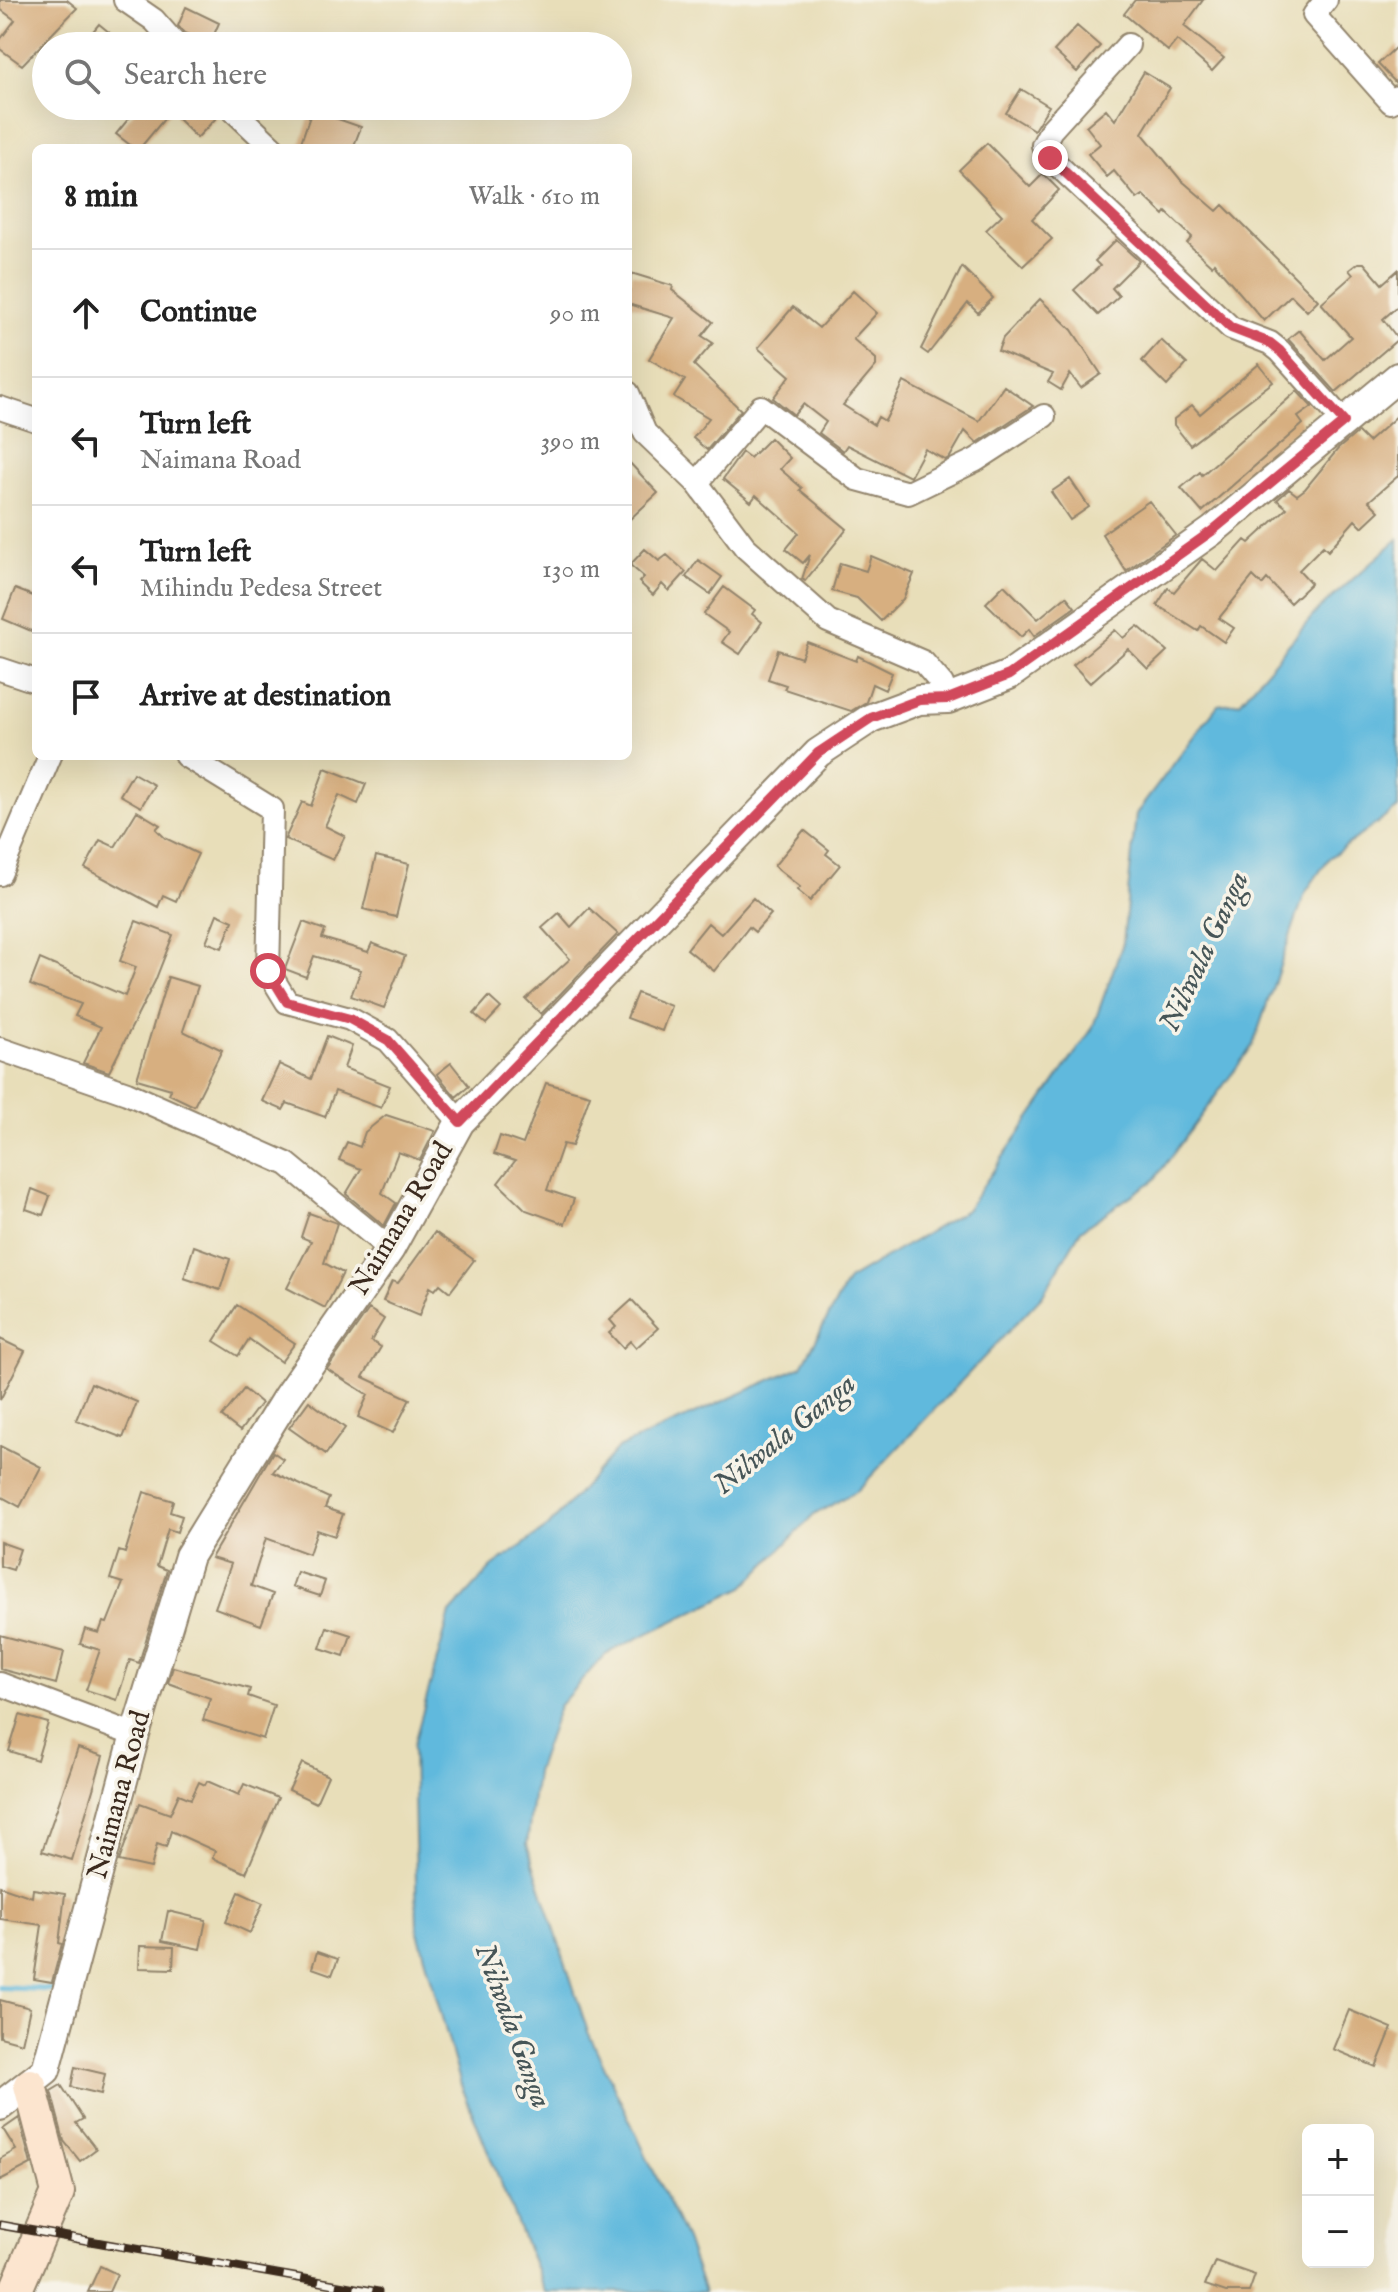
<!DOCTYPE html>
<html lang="en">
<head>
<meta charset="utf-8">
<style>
  :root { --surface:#fff; --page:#f6f6f6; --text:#222; --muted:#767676; --line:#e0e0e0 }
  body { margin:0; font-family:"IM FELL English",serif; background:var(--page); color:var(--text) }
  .controls { position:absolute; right:24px; bottom:24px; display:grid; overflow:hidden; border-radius:12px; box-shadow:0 8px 32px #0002 }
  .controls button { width:72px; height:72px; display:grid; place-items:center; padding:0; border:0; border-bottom:2px solid var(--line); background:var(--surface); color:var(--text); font:40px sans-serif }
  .stop { position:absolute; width:24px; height:24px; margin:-18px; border:6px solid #d1495b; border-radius:50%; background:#fff }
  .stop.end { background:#d1495b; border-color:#fff; box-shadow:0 2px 8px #0008 }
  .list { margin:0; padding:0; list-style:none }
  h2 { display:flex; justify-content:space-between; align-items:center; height:104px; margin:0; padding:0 32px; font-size:34px }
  h2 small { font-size:26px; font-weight:400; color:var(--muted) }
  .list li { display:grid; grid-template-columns:52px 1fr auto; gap:24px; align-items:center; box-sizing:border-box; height:128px; padding:0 32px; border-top:2px solid var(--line) }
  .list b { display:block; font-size:30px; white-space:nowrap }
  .list p { margin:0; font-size:26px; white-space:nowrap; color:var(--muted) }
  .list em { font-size:26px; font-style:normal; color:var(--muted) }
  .icon { flex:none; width:44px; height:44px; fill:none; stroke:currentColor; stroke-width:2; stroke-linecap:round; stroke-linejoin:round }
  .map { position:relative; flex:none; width:1398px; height:2292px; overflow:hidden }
  .search { position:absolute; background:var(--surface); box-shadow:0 8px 32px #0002; left:32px; top:32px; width:600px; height:88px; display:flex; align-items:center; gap:20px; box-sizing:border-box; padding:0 28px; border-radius:44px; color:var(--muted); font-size:30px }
  .panel { position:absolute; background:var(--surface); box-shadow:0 8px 32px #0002; left:32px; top:144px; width:600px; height:616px; border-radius:12px }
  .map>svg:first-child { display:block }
</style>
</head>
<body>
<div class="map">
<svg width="1398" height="2292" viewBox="0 0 1398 2292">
  <rect width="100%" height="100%" fill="#f7f3e8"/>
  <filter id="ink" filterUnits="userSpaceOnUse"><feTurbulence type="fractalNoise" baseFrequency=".0125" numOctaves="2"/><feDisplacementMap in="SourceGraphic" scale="16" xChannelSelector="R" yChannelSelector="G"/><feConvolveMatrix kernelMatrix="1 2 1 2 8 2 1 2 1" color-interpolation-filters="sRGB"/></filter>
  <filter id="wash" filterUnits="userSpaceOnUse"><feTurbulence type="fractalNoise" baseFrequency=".006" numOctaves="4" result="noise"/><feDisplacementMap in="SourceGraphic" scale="32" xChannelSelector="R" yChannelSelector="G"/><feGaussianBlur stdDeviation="1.8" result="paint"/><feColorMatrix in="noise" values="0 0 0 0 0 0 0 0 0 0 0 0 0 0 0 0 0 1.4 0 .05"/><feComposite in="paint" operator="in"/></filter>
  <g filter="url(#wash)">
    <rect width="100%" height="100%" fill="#e8deb9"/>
    <path fill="#60b9dd" stroke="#4e727e" stroke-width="2" d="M1398 539V808L1329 858 1305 893 1253 1045 1154 1180 1081 1230 1042 1296 858 1490 814 1515 744 1587 605 1654 559 1706 536 1772 527 1845 588 2032 686 2240 704 2292H545L461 2085 417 1928 413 1747 450 1613 492 1567 548 1527 618 1448 802 1366 848 1280 966 1210 1092 1029 1123 943 1136 814 1218 705 1240 702 1317 611Z"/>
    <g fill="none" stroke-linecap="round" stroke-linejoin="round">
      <path stroke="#60b9dd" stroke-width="6" d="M0 1987 59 1990"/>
    </g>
    <g id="blocks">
      <path fill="#d7af80" d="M0 0H67L77 8 22 65 0 49V40L15 20 0 9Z
        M1135 0H1203L1184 26 1224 58 1212 71 1177 40 1168 51 1124 14Z
        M186 7 219 23 210 44 184 33 178 26Z
        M99 24 126 46H81Z
        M1077 26 1100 46 1077 72 1054 51Z
        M1398 45V83H1396L1378 64Z
        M1144 72 1170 88 1142 133 1180 179 1217 211 1223 205 1318 300 1307 311 1291 295 1264 321 1214 263 1212 266 1187 243 1192 237 1166 212 1164 215 1143 195 1137 199 1114 171 1107 177 1088 154 1100 144 1086 126 1106 109 1115 120Z
        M1021 89 1049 106 1034 130 1006 113Z
        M139 106H175L140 148H134L116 134Z
        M185 106H208L218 116 197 138 175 116Z
        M312 110 361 127 353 148H299Z
        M987 143 1030 187 1043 174 1059 190 1032 219 1052 239 1023 266 986 230 1002 215 959 170Z
        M1116 240 1139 261 1112 288 1119 296 1098 315 1074 290 1100 266 1095 261Z
        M1358 263H1364L1382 284 1398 270V306L1383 319 1398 339 1336 392 1288 339 1299 330 1325 360 1351 337 1321 303 1353 275 1349 270Z
        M962 267 993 298 978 313 968 303 928 354 921 349Z
        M631 273 673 286 672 290 713 322 702 336 713 343 694 365 741 410 707 450 693 438 709 418 674 397 685 380 649 359 674 318 628 304Z
        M853 291 877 313 853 339 876 359V366L843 405 874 425 878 417 885 421 904 382 979 421 1004 386 1033 406 977 443 965 431 950 457 945 460 925 449 910 477 847 445 843 451 819 433 826 422 803 404 794 415 773 398 790 376 758 348 793 307 819 328Z
        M1040 299 1072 330 1101 374 1081 388 1070 374 1061 390 1048 382 1053 374 998 351 1003 338Z
        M1161 340 1187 364 1167 386 1142 361Z
        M1259 364 1273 382 1190 445 1174 425V419L1192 405 1200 414Z
        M1297 391 1312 407 1298 417 1303 424 1202 512 1181 488 1200 472 1202 475Z
        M1398 415V476L1369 501 1379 511 1362 527 1355 520 1328 551 1323 546 1299 570 1311 583 1290 603 1267 579 1262 585 1253 576 1219 618 1234 628 1224 642 1201 626 1198 631 1157 605 1168 588 1174 592 1202 559 1217 571 1245 540 1249 543 1287 508 1277 500 1289 489 1297 495 1305 489 1338 449 1358 432 1368 442Z
        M770 438 790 458 780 469 802 488 800 490 847 529 805 581 802 579 810 555 803 563 786 549 799 533 756 495 751 502 723 479 742 452 750 458Z
        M628 461 658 493 628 521Z
        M1070 479 1089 507 1070 520 1051 492Z
        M1149 501 1176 535 1126 571 1102 534Z
        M645 549 659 561 667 555 686 572 669 591 662 584 653 595 639 582 644 577 630 565Z
        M871 556 914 574 903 599 881 621 857 598 832 591 840 563 866 571Z
        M698 560 722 577 710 594 686 577Z
        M1004 585 1038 619 1066 596 1075 607 1034 636 1029 629 1021 637 986 603Z
        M724 587 755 610 752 614 762 622 740 654 722 642 729 632 704 614Z
        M15 589 36 597V633L3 619Z
        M1138 626 1167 651 1148 669 1128 649 1090 683 1073 665 1115 630 1123 638Z
        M807 642 856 661 858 656 892 673 885 690 872 684 866 702 851 711 784 689 786 685 768 679 778 650 801 658Z
        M325 768 366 784 358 804 339 795 325 826 345 836 333 860 285 839 302 802 311 806Z
        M133 773 154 785 141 807 120 795Z
        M137 811 160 825 156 829 165 838 198 854 176 901 163 895 158 907 85 868 100 840 115 847Z
        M804 830 829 850 826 854 840 865 810 901 797 890 800 887 774 866Z
        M376 856 409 864 396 917 363 909Z
        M753 898 771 914 755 932 749 927 714 971 687 949 708 923 721 934Z
        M589 908 618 934 541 1014 526 999 570 959 542 928 559 913 571 927Z
        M217 914 233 921 222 948 206 942Z
        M136 921 173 935 155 981 109 1072 83 1063 101 1027 75 1016 81 1004 30 985 40 959 125 996 136 967 120 961Z
        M303 922 325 930 322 938 368 952 372 943 405 956 384 1008 351 996 361 970 314 956 306 977 285 969Z
        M168 977 198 986 183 1031 222 1050 194 1106 169 1094 171 1089 137 1079Z
        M637 993 671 1006 662 1031 627 1018Z
        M489 997 501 1008 486 1024 474 1014Z
        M327 1036 352 1046 344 1068 390 1086 381 1108 335 1091 325 1117 287 1103 283 1110 262 1101 279 1064 311 1079Z
        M451 1063 469 1086 456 1097 437 1074Z
        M546 1083 590 1095 572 1146 563 1144 547 1190 574 1199 565 1224 526 1210 498 1183 515 1161 494 1154 500 1136 523 1144Z
        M386 1115 435 1131 420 1160 398 1152 382 1193 396 1203 384 1226 346 1194 361 1169 339 1160 347 1142 360 1147 365 1132Z
        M32 1189 50 1196 43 1215 26 1209Z
        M309 1213 337 1223 324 1263 343 1273 325 1308 287 1288 311 1241 301 1237Z
        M435 1232 474 1260 450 1292 440 1284 435 1290 430 1287 419 1316 383 1301 392 1281 398 1283Z
        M194 1246 230 1259 220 1290 184 1278Z
        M632 1300 658 1328 636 1348 630 1341 623 1348 609 1333 616 1327 610 1320Z
        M237 1305 295 1343 281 1362 249 1339 238 1356 214 1341Z
        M369 1309 384 1319 371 1341 381 1347 363 1377 410 1399 393 1433 358 1417 368 1395 327 1369Z
        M0 1339 25 1351 0 1400Z
        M91 1383 137 1402 123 1438 76 1420Z
        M244 1389 261 1403 240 1431 222 1417Z
        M309 1401 345 1428 326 1454 289 1428Z
        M0 1446 41 1467 20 1507 0 1496Z
        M273 1452 283 1459 273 1472 329 1498 325 1508 343 1514 335 1536 317 1530 309 1554 266 1538 251 1586 273 1594 261 1625 215 1608 231 1564 211 1558Z
        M144 1492 173 1501 170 1512 182 1516 177 1532 168 1529 157 1566 167 1570 139 1663 130 1660 117 1700 86 1690 100 1650 80 1644 85 1629 99 1633 103 1622 107 1623 123 1583 110 1579 119 1551 125 1553Z
        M0 1542 20 1549 13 1570 0 1566Z
        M297 1572 325 1581 320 1596 292 1587Z
        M327 1627 351 1635 344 1656 320 1648Z
        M0 1635 64 1652 56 1684 0 1669Z
        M173 1667 250 1689 248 1696 274 1705 263 1739 203 1720 210 1698 168 1683Z
        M20 1715 48 1723 37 1760 9 1751Z
        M78 1748 103 1756 72 1860 42 1851Z
        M302 1763 328 1776 316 1803 289 1790Z
        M207 1781 239 1795 244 1784 278 1798 246 1873 212 1858 215 1851 171 1831 166 1847 157 1844 151 1868 119 1861 140 1803 170 1814 179 1794 191 1799 199 1782 205 1785Z
        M0 1886 32 1897 33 1889 65 1894 59 1943 62 1944 52 1982 34 1979 42 1925 0 1919Z
        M239 1892 263 1903 250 1933 226 1922Z
        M168 1911 206 1920 200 1949 162 1941Z
        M140 1946 174 1947 173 1969 139 1968Z
        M317 1952 338 1959 332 1975 312 1968Z
        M0 2000 30 2008 22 2043 0 2037Z
        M1349 2010 1392 2028 1376 2067 1333 2049Z
        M75 2067 105 2074 101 2094 71 2087Z
        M61 2085 83 2119 76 2123 96 2149 80 2161 64 2141 51 2091Z
        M19 2118 31 2164 0 2180V2159L16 2150 3 2129Z
        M1215 2261 1255 2275 1249 2292H1226L1205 2285Z
        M100 2266 117 2274 109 2292H88Z"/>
    </g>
  </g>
  <g filter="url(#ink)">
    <use href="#blocks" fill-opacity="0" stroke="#92846c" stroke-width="2"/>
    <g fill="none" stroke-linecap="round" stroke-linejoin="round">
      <defs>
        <path id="minor" d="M125 0 154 20 177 46
          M1326 0 1314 15 1391 102 1398 97
          M1128 45 1051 130 1043 145 1050 158 1231 328 1270 343 1280 351 1344 422
          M229 106 273 148
          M628 393 645 433 697 483 745 547 828 621 923 662 942 684 948 699
          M0 408 36 420
          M697 483 761 407 857 479 908 493 976 460 1044 416
          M0 669 36 681
          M186 756 272 809 268 971 287 1002 350 1019 388 1040 460 1122
          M0 874 50 756
          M0 1049 127 1093 287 1164 390 1249
          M0 1684 135 1735"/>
        <path id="tertiary" d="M0 2106 46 2070 135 1735 189 1556 287 1397 390 1249 460 1122 818 753 871 718 919 700 948 699 1009 675 1212 531 1398 377"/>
        <path id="secondary" d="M15 2292 58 2192 30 2085"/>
      </defs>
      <use href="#minor" stroke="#92846c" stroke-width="26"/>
      <use href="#tertiary" stroke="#92846c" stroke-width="32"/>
      <use href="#secondary" stroke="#92846c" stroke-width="36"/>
      <use href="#minor" stroke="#fff" stroke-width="22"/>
      <use href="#tertiary" stroke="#fff" stroke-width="28"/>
      <use href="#secondary" stroke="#fce5cf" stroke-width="32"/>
      <defs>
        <path id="rail" d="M0 2225 378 2292"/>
      </defs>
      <use href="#rail" stroke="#3b2a1e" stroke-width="9"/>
      <use href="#rail" stroke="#f7f3e8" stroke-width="6" stroke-dasharray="18" stroke-linecap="butt"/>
    </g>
  </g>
  <g fill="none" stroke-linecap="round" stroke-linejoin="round" filter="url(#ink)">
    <path stroke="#d1495b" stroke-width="10" d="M268 971 287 1002 350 1019 388 1040 460 1122 818 753 871 718 919 700 948 699 1009 675 1212 531 1344 422 1280 351 1270 343 1231 328 1050 158"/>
  </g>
  <g text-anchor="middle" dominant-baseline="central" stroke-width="7" stroke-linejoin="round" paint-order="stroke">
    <g font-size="28" fill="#3b2a1e" stroke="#f7f3e8">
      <text transform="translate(402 1219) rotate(-59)">Naimana Road</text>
      <text transform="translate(120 1795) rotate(-75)">Naimana Road</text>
    </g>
    <g font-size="30" font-style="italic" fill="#465557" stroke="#f7f3e8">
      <text transform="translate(1205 952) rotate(-65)">Nilwala Ganga</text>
      <text transform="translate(785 1435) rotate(-39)">Nilwala Ganga</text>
      <text transform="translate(512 2026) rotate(70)">Nilwala Ganga</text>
    </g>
  </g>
</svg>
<div class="controls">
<button>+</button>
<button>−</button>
</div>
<div class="stop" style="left:268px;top:971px"></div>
<div class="stop end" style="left:1050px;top:158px"></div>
<div class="search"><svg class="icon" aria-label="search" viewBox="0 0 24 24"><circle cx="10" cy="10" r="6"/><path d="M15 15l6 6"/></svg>Search here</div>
<section class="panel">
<h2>8 min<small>Walk · 610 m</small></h2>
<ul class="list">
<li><svg class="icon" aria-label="ahead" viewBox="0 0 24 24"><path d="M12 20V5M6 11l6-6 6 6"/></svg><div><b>Continue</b></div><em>90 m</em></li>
<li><svg class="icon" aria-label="left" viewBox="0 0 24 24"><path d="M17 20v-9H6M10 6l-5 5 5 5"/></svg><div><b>Turn left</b><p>Naimana Road</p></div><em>390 m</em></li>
<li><svg class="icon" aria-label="left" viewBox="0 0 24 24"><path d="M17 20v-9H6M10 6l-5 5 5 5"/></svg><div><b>Turn left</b><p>Mihindu Pedesa Street</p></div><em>130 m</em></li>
<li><svg class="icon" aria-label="arrive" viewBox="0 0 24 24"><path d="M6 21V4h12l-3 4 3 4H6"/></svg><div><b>Arrive at destination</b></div></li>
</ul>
</section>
</div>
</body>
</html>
